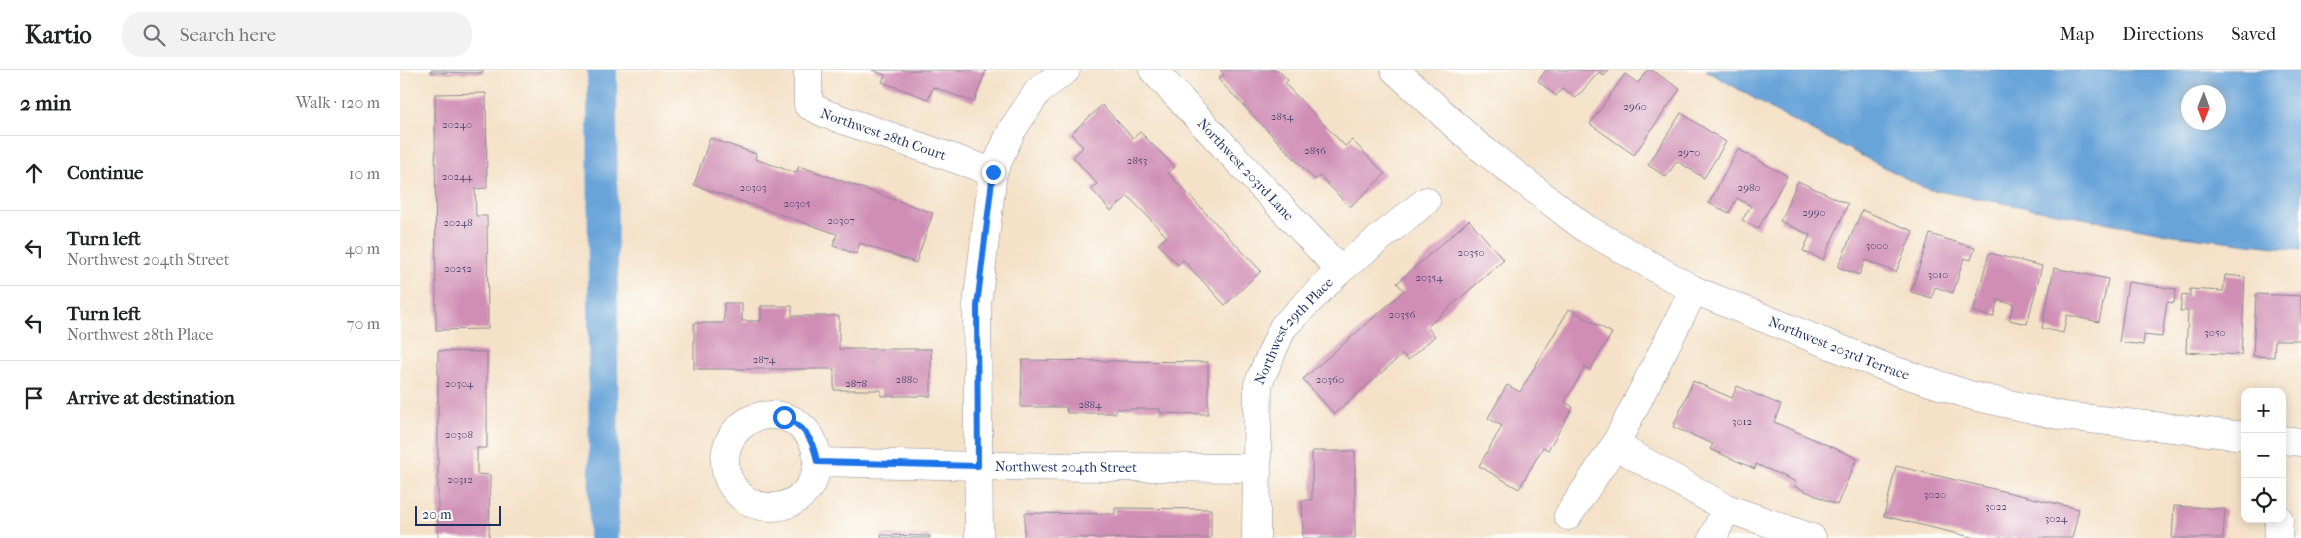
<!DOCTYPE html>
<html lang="en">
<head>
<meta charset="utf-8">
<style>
  :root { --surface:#fff; --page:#f2f2f2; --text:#202124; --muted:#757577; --line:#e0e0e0 }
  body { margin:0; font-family:"IM FELL French Canon",serif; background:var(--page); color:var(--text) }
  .controls { position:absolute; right:15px; bottom:15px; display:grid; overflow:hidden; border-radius:10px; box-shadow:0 2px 12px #0003 }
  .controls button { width:45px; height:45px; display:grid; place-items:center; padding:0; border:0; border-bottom:1px solid var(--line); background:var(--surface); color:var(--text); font:25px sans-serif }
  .compass { position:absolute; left:1781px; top:15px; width:45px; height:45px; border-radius:50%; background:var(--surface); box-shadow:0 2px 12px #0003; rotate:181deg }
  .scale { position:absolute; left:15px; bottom:12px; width:86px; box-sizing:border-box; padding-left:5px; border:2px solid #1b2f5e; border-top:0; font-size:14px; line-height:18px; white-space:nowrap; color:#1b2f5e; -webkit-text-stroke:4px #fdfcf7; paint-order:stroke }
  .stop { position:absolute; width:15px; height:15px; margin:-11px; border:4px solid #1a73e8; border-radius:50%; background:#fff }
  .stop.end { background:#1a73e8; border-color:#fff; box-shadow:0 1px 5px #0008 }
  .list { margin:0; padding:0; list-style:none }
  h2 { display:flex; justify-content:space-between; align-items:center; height:65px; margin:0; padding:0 20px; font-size:21px }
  h2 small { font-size:16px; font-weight:400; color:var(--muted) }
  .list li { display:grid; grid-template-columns:32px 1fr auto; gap:15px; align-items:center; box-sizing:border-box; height:75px; padding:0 20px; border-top:1px solid var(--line) }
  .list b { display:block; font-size:19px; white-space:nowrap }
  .list p { margin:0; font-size:16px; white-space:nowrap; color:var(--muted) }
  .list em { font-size:16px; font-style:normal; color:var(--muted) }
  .icon { flex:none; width:28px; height:28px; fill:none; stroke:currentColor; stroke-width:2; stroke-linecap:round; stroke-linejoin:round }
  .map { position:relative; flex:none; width:1901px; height:468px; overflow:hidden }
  header { display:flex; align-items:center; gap:30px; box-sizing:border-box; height:70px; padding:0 25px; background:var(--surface); border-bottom:1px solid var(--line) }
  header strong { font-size:24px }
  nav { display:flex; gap:28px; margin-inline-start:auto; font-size:18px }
  .search { width:350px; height:45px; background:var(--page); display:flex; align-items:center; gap:12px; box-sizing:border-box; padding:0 18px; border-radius:20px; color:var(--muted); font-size:19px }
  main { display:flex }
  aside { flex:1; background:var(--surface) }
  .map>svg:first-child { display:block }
</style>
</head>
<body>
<header>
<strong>Kartio</strong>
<div class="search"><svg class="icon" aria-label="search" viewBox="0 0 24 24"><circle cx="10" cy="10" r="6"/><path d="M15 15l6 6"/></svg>Search here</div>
<nav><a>Map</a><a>Directions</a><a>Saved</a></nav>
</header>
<main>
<aside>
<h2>2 min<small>Walk · 120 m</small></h2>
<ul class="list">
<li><svg class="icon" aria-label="ahead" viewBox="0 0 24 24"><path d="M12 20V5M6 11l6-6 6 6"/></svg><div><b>Continue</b></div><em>10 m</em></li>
<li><svg class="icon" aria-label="left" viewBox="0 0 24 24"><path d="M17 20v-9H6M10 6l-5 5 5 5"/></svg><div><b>Turn left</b><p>Northwest 204th Street</p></div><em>40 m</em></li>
<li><svg class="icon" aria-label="left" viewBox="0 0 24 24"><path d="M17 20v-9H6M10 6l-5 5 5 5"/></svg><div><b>Turn left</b><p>Northwest 28th Place</p></div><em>70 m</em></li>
<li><svg class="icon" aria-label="arrive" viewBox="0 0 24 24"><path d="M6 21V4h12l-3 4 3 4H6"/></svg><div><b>Arrive at destination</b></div></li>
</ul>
</aside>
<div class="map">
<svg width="1901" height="468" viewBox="0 0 1901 468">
  <rect width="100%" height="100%" fill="#fdfcf7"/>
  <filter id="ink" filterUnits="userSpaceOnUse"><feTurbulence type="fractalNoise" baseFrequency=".02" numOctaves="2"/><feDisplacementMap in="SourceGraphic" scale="10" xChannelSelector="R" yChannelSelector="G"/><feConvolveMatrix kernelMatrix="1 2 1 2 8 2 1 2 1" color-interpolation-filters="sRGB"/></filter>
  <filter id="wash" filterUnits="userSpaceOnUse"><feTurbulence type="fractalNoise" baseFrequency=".0096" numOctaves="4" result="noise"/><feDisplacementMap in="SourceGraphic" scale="20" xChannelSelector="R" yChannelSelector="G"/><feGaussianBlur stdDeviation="1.12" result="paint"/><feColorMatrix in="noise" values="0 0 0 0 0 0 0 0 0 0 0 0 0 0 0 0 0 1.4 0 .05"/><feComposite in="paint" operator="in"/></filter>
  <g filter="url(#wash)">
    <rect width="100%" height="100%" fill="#f4e1c7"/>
    <path fill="#69a4d9" stroke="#426a9c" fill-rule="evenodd" d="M1306 0H1901V180L1774 165 1527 119 1382 45ZM1788 22H1818V52H1788Z"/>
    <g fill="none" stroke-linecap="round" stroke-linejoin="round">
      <path stroke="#69a4d9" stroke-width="30" d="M202 0 204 468"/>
    </g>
    <g id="blocks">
      <path fill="#d08eb5" d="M31 0H83V3L31 2Z
        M472 0H586L574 32 533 17 528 29 482 12 485 5Z
        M820 0H878L888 10 885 14 945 76 952 70 985 104 950 137 920 106 915 110 818 9 824 4Z
        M1146 0H1209L1204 6 1199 2 1176 28 1163 18 1156 26 1138 11Z
        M1247 0H1252L1280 19 1234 85 1190 54 1225 4 1238 13Z
        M86 23 87 118 75 119 76 146H87L88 259 36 260 35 24Z
        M702 35 733 68 740 62 775 97 768 103 861 201 825 235 783 190 778 195 758 174 767 167 728 126 711 141 691 119 697 114 673 87 683 77 671 64Z
        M1281 43 1326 72 1304 108 1277 91 1266 107 1248 95Z
        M310 68 356 84 355 89 396 103 399 96 533 143 516 193 460 173 456 184 433 176 437 164 294 115Z
        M1338 79 1387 106 1358 159 1342 150 1351 136 1337 128 1329 143 1309 133Z
        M1398 111 1448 134 1423 190 1403 181 1410 165 1380 151Z
        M1462 140 1513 161 1496 202 1465 190 1459 205 1438 197Z
        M1069 150 1104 190 1027 257 1035 266 1008 290 1003 284 934 344 903 309 1004 221 997 213Z
        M1530 164 1575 178 1571 190 1564 188 1553 223 1535 217 1532 228 1511 222Z
        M1589 183 1642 196 1627 254 1609 250 1614 234 1598 230 1593 247 1573 242Z
        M1654 198 1708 209 1699 252 1667 245 1663 263 1642 258Z
        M1825 205 1845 207 1841 285 1786 282 1788 241H1780L1782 225 1790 226V219L1823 221Z
        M1728 212 1776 219 1774 233 1767 232 1762 267 1744 265 1743 275 1719 272Z
        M1856 224 1901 226V270H1875L1874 287 1853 286Z
        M324 233H342V251H361V236H392V246H439V279H531V326H481V320H434V299H294V253H324Z
        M1169 239 1212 263 1190 300 1185 297 1165 332 1173 337 1148 380 1143 377 1119 419 1079 396 1102 356 1088 348 1107 315 1120 322Z
        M38 281 87 282V378H77V404L90 405 89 468H38Z
        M622 290 808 292V344L760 343V339H716V343H667L666 337H621Z
        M1293 311 1332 328 1337 316 1381 335 1374 352 1457 388 1437 435 1394 416 1396 412 1356 394 1355 399 1310 379 1313 374 1273 357Z
        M912 381H955V468H903L902 430H912Z
        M1496 396 1679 439 1672 468H1575L1484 446Z
        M1774 436 1825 439 1823 468H1772Z
        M715 438 811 439V468H624L625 443 715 444Z
        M481 465 530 466V468H481Z"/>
    </g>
  </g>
  <g filter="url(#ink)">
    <use href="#blocks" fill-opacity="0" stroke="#888892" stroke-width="1"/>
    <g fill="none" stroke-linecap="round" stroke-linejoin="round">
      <defs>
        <g id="minor">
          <path id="s1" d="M408 0V35L426 44 593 102"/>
          <path id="s2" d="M753 0 940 200"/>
          <path id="s3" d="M995 0 1077 75 1185 158 1294 220 1490 299 1573 326 1663 346 1845 366"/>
          <circle cx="371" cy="391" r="46"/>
          <path d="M1882 370 1901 372"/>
          <path d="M1215 375 1326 438 1412 468"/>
          <path id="s4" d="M417 392 578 396 856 398"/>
          <path d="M1168 446 1215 375 1294 220"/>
          <path d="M579 468 577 235 593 102 612 60 638 21 666 0"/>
          <path id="s5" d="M856 468 858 314 883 257 940 200 1026 131"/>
          <path d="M1313 468 1326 438"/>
          <path d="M1878 468 1879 449"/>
        </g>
      </defs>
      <use href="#minor" stroke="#888892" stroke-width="29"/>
      <use href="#minor" stroke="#fff" stroke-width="28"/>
    </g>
  </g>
  <g fill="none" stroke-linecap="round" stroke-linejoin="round" filter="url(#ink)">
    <path stroke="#1a73e8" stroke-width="6" d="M384 347C405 357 413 369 417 392L578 396 577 236 593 102"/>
  </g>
  <g text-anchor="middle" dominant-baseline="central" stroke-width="4" stroke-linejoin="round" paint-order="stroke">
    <g font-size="11" fill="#484774">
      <text x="1235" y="36">2960</text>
      <text x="882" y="46">2854</text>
      <text x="57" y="54">20240</text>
      <text x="915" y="80">2856</text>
      <text x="1289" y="82">2970</text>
      <text x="737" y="90">2853</text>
      <text x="57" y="106">20244</text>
      <text x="353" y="117">20303</text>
      <text x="1349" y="117">2980</text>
      <text x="397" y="133">20305</text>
      <text x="1414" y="142">2990</text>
      <text x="441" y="150">20307</text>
      <text x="58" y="152">20248</text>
      <text x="1477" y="175">3000</text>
      <text x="1071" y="182">20350</text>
      <text x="58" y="198">20252</text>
      <text x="1538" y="204">3010</text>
      <text x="1029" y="207">20354</text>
      <text x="1002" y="244">20356</text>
      <text x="1815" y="262">3050</text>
      <text x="364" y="289">2874</text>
      <text x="507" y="309">2880</text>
      <text x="930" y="309">20360</text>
      <text x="59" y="313">20304</text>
      <text x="456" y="313">2878</text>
      <text x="690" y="334">2884</text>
      <text x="1342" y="351">3012</text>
      <text x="59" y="364">20308</text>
      <text x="60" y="409">20312</text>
      <text x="1535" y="424">3020</text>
      <text x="1596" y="436">3022</text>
      <text x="1656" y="448">3024</text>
    </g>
    <g font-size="14" fill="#1b2f5e" stroke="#fdfcf7">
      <text stroke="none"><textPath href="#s1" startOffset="116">Northwest 28th Court</textPath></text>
      <text stroke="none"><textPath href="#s2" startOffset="136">Northwest 203rd Lane</textPath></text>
      <text stroke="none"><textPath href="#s5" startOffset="219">Northwest 29th Place</textPath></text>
      <text stroke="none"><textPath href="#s3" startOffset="529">Northwest 203rd Terrace</textPath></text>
      <text stroke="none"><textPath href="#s4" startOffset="249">Northwest 204th Street</textPath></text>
    </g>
  </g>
</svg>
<div class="controls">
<button>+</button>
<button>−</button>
<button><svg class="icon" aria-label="locate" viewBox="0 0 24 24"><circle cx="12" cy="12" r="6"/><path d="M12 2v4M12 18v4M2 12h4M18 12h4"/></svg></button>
</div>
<svg class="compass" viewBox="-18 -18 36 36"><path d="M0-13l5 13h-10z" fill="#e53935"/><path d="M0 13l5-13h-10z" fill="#757577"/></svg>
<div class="scale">20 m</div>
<div class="stop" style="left:384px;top:347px"></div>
<div class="stop end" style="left:593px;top:102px"></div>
</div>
</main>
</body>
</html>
